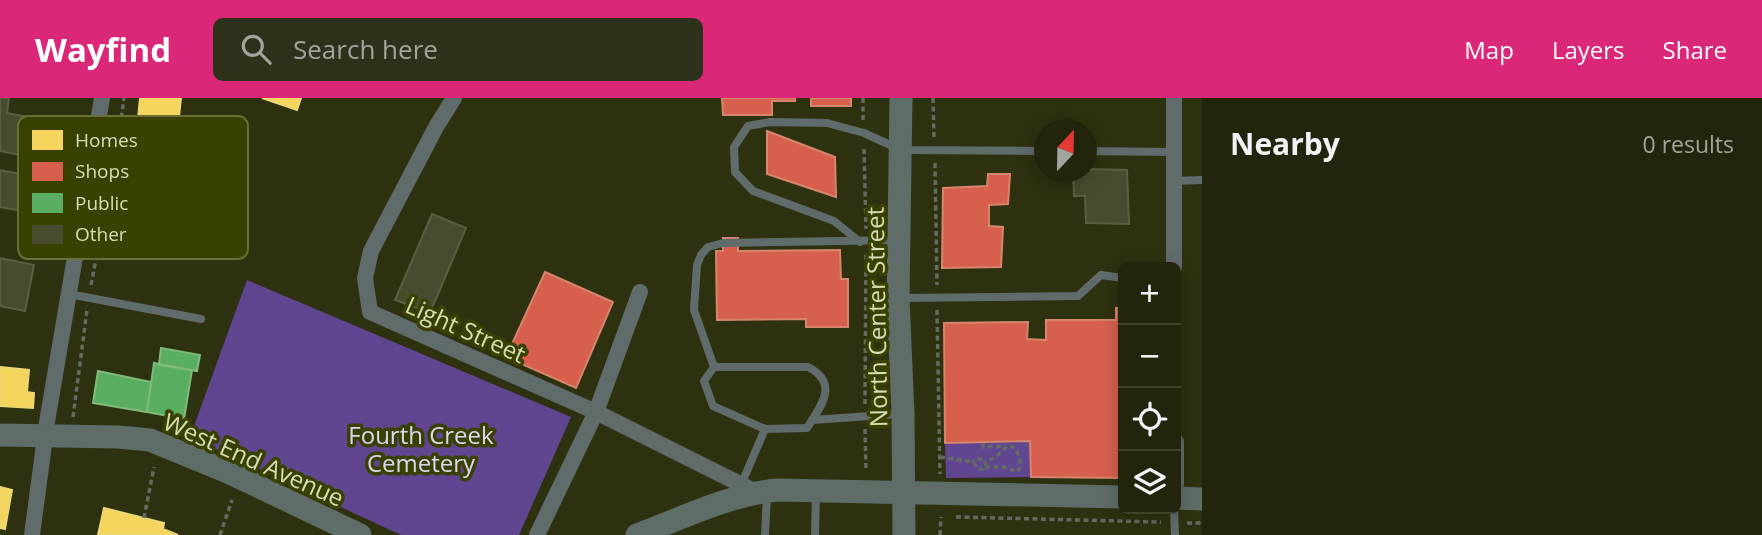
<!DOCTYPE html>
<html lang="en">
<head>
<meta charset="utf-8">
<style>
  :root { --surface:#22250b; --page:#2e3119; --text:#f1f3f6; --muted:#a2a59d; --line:#3f422c; --accent:#db2777 }
  body { margin:0; font-family:"Open Sans",sans-serif; background:var(--page); color:var(--text) }
  .controls { position:absolute; right:21px; bottom:21px; display:grid; overflow:hidden; border-radius:10px; box-shadow:0 4px 18px #0003 }
  .controls button { width:63px; height:63px; display:grid; place-items:center; padding:0; border:0; border-bottom:2px solid var(--line); background:var(--surface); color:var(--text); font:35px sans-serif }
  .compass { position:absolute; left:1034px; top:21px; width:63px; height:63px; border-radius:50%; background:var(--surface); box-shadow:0 4px 18px #0003; rotate:22deg }
  .list { margin:0; padding:0; list-style:none }
  h2 { display:flex; justify-content:space-between; align-items:center; height:91px; margin:0; padding:0 28px; font-size:30px }
  h2 small { font-size:23px; font-weight:400; color:var(--muted) }
  .icon { flex:none; width:38px; height:38px; fill:none; stroke:currentColor; stroke-width:2; stroke-linecap:round; stroke-linejoin:round }
  .map { position:relative; flex:none; width:1202px; height:437px; overflow:hidden }
  header { display:flex; align-items:center; gap:42px; box-sizing:border-box; height:98px; padding:0 35px; background:var(--accent); color:#fff }
  header strong { font-size:33px }
  nav { display:flex; gap:38px; margin-inline-start:auto; font-size:24px }
  .search { width:490px; height:63px; background:var(--page); display:flex; align-items:center; gap:18px; box-sizing:border-box; padding:0 24px; border-radius:10px; color:var(--muted); font-size:26px }
  main { display:flex }
  aside { flex:1; background:var(--surface) }
  .map>svg:first-child { display:block }
</style>
</head>
<body>
<header>
<strong>Wayfind</strong>
<div class="search"><svg class="icon" aria-label="search" viewBox="0 0 24 24"><circle cx="10" cy="10" r="6"/><path d="M15 15l6 6"/></svg>Search here</div>
<nav><a>Map</a><a>Layers</a><a>Share</a></nav>
</header>
<main>
<div class="map">
<svg width="1202" height="437" viewBox="0 0 1202 437">
  <rect width="100%" height="100%" fill="#2e310f"/>
  <path fill="#604591" d="M247 182 571 319 519 437H401L190 339Z
    M1030 343 1031 379 946 380 945 345Z"/>
  <path fill="#f6d55c" stroke="#ecd777" stroke-width="2" d="M140 0H181L177 37 137 31Z
    M262 0H301L297 12Z
    M0 269 29 272 27 294 34 295 33 310 0 308Z
    M0 389 12 392 5 431 0 430Z
    M104 410 164 425 163 431 178 437H98Z"/>
  <path fill="#d6604d" stroke="#d6866d" stroke-width="2" d="M722 0H795V3H772V17H723Z
    M811 0H851V8H811Z
    M767 33 835 59 836 99 767 76Z
    M988 76H1010L1008 106 989 107V128L1003 129 1001 169 942 170 943 90 987 88Z
    M723 140H738V153L840 152 841 181H848V229H806V221L717 222 716 153H723Z
    M545 174 613 204 576 290 506 259Z
    M1116 210H1123V380L1031 379 1030 343 945 345 944 225 1028 224 1027 241 1046 242V222H1116Z"/>
  <path fill="#5aae61" stroke="#7fbc7b" stroke-width="2" d="M161 250 200 257 197 273 159 267Z
    M154 265 192 272 184 321 147 314Z
    M98 273 151 284 147 314 93 305Z"/>
  <path fill="#484c2e" stroke="#5b5f40" stroke-width="2" d="M0 0H9L7 15 54 24 46 62 0 53Z
    M1086 71 1127 72 1129 126 1086 125 1085 98H1074L1073 74H1086Z
    M0 72 46 81 39 116 0 109Z
    M432 116 466 130 430 215 395 202Z
    M0 160 34 167 25 213 0 208Z"/>
  <g fill="none" stroke-linecap="round" stroke-linejoin="round">
    <path stroke="#636c62" stroke-width="3.5" stroke-dasharray="5 3.5" stroke-linecap="butt" d="M863 0V22
      M933 0 934 40
      M864 51 866 131
      M935 65 937 187
      M91 187 116 57 124 0
      M937 212 940 376
      M865 306 866 156
      M73 319 87 212
      M865 331 866 372
      M983 345V349L1005 348
      M940 359 973 364 979 371H983L986 367 984 361H975L973 364
      M985 369H1004L1017 374 1021 368C1019 359 1018 347 1007 348L997 358 986 364
      M956 419 1161 424
      M144 420 154 369
      M1187 425H1202
      M220 437 232 402
      M940 437 941 419"/>
    <path stroke="#5f6c6b" stroke-width="8" d="M1086 53 1173 54
      M1174 83 1202 82
      M860 144 834 123 753 93 735 74 734 49 748 28 770 24 827 25 864 35 901 52 1044 53
      M69 196 201 221
      M901 200 1078 198 1101 177 1123 180
      M714 269 704 283 713 308 765 331
      M812 322 900 316
      M741 387 765 331 807 330C822 307 839 285 808 269H714L694 212 697 167 701 157 708 149 723 145 898 142
      M1174 411 1175 437
      M765 437 767 396
      M815 437 816 394"/>
    <path stroke="#5f6c6b" stroke-width="16" d="M454 0 436 29 371 153 365 180 370 214 596 314 756 394
      M1174 0V169
      M1176 344V386
      M32 437 47 324 102 0
      M537 437 596 314 640 194"/>
    <path stroke="#5e6d68" stroke-width="23" d="M901 0 898 200 903 316 904 437
      M0 337 118 339 150 342 228 374 360 437
      M1176 400 1202 401
      M637 437C683 420 728 397 777 392L1123 399"/>
  </g>
  <g text-anchor="middle" dominant-baseline="central" stroke-width="7" stroke-linejoin="round" paint-order="stroke">
    <g font-size="24" fill="#d6ddb7" stroke="#394000">
      <text transform="translate(876 219) rotate(-91)">North Center Street</text>
      <text transform="translate(466 231) rotate(24)">Light Street</text>
      <text transform="translate(254 361) rotate(24)">West End Avenue</text>
    </g>
    <g font-size="24" fill="#ddd7f2" stroke="#394000">
      <text x="421" y="336">Fourth Creek<tspan x="421" dy="28">Cemetery</tspan></text>
    </g>
  </g>
  <rect x="18" y="18" width="230" height="143" rx="10" fill="#394000" stroke="#686f37" stroke-width="2"/>
  <rect x="32" y="32" width="31" height="20" fill="#f6d55c"/>
  <rect x="32" y="64" width="31" height="19" fill="#d6604d"/>
  <rect x="32" y="95" width="31" height="20" fill="#5aae61"/>
  <rect x="32" y="127" width="31" height="19" fill="#484c2e"/>
  <g font-size="19" fill="#d6ddb7">
    <text x="75" y="49">Homes</text>
    <text x="75" y="80">Shops</text>
    <text x="75" y="112">Public</text>
    <text x="75" y="143">Other</text>
  </g>
</svg>
<div class="controls">
<button>+</button>
<button>−</button>
<button><svg class="icon" aria-label="locate" viewBox="0 0 24 24"><circle cx="12" cy="12" r="6"/><path d="M12 2v4M12 18v4M2 12h4M18 12h4"/></svg></button>
<button><svg class="icon" aria-label="layers" viewBox="0 0 24 24"><path d="M12 4l9 5-9 5-9-5zM3 14l9 5 9-5"/></svg></button>
</div>
<svg class="compass" viewBox="-18 -18 36 36"><path d="M0-13l5 13h-10z" fill="#e53935"/><path d="M0 13l5-13h-10z" fill="#a2a59d"/></svg>
</div>
<aside>
<h2>Nearby<small>0 results</small></h2>
<ul class="list">
</ul>
</aside>
</main>
</body>
</html>
